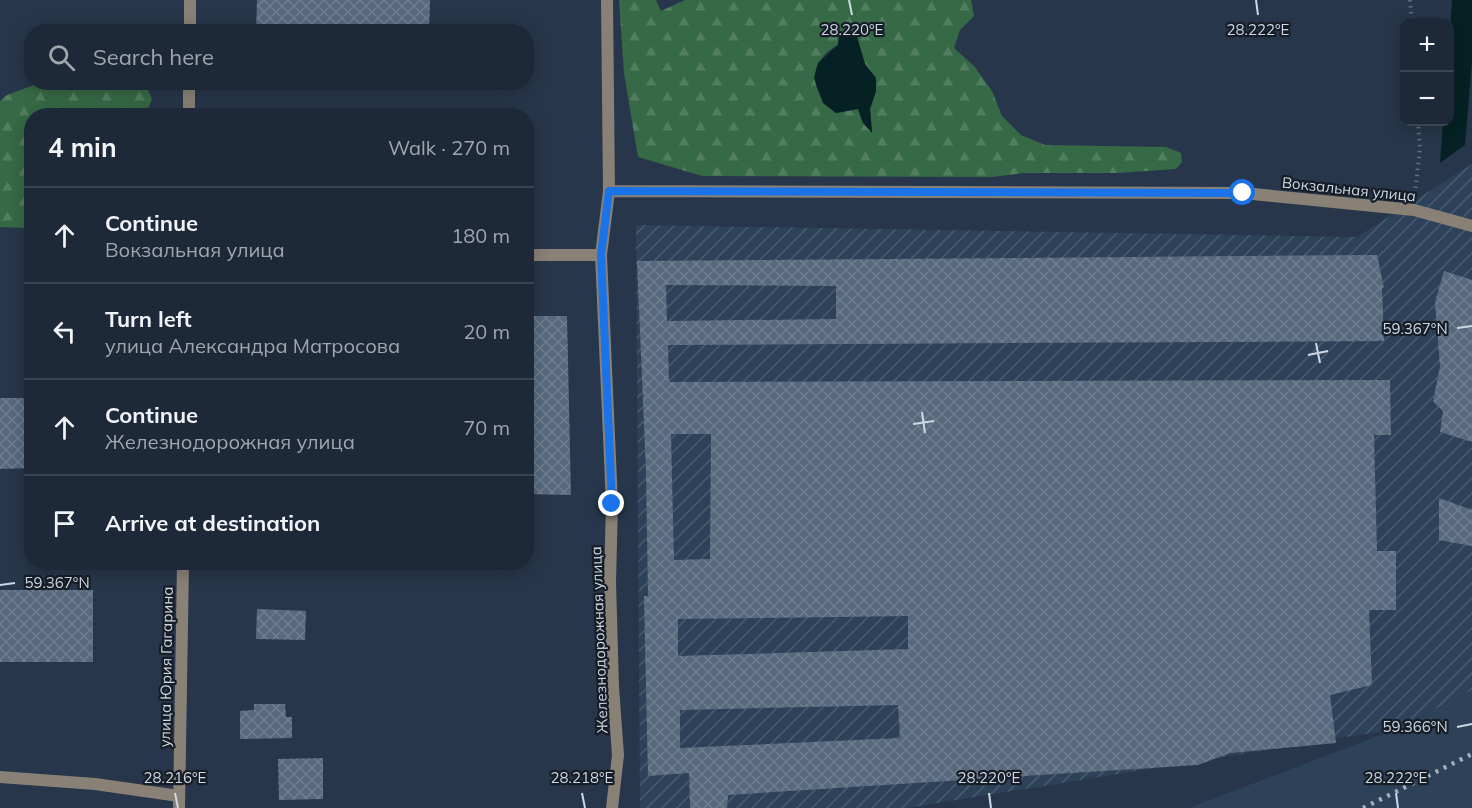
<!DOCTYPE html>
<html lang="en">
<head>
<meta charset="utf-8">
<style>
  :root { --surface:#1d2838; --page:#253040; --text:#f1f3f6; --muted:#a0a6ae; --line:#3b4453 }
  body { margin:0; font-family:Mulish,sans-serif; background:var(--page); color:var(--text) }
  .controls { position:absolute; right:18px; top:18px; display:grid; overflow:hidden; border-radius:12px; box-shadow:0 3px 15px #0003 }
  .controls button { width:54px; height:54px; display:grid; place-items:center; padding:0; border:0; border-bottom:2px solid var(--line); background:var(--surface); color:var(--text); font:30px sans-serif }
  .stop { position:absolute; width:18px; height:18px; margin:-14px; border:4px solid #1a73e8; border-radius:50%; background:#fff }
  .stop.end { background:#1a73e8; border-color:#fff; box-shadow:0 2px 6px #0008 }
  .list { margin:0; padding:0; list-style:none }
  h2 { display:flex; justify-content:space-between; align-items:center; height:78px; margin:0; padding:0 24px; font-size:26px }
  h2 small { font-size:20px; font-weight:400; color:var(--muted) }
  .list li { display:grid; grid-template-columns:39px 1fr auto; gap:18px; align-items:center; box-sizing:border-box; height:96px; padding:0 24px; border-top:2px solid var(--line) }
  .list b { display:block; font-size:22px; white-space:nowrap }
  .list p { margin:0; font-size:20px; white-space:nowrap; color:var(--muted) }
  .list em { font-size:20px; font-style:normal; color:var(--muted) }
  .icon { flex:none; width:33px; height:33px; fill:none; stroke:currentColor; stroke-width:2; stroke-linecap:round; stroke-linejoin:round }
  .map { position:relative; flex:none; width:1472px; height:808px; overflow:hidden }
  .search { position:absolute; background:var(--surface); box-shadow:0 3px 15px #0003; left:24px; top:24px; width:510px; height:66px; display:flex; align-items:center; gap:15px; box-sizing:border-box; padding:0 21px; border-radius:24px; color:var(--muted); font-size:22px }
  .panel { position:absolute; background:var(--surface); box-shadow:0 3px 15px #0003; left:24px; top:108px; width:510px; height:462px; border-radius:24px }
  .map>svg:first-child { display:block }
</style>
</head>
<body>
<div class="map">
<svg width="1472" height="808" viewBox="0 0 1472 808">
  <defs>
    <pattern id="industrial-furrows" width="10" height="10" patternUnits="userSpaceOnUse" patternTransform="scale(1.5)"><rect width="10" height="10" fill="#2d4159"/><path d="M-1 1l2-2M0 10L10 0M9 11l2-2" fill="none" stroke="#4a5c71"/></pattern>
    <pattern id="forest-firs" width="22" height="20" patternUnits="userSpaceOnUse" patternTransform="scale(1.5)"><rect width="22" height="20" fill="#366945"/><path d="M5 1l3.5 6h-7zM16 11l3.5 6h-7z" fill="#527e60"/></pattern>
    <pattern id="building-cross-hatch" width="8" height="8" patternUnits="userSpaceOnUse" patternTransform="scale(1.5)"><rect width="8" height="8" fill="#58697e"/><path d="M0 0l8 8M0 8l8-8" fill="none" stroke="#6f7e90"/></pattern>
  </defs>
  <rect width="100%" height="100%" fill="#27364a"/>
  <path fill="#2d4159" d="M1472 690V808H1189L1396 729Z"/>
  <path fill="url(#industrial-furrows)" d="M1472 164V690L1396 729 907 808H640L636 225 1357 237Z"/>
  <path fill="url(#forest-firs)" fill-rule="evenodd" d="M619 0H656L661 11 685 0H971L974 16 960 30 954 48 974 66 992 91 1002 116 1021 135 1045 145 1166 147 1181 153 1182 162 1176 169 1118 173H1023L992 177 702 176 638 157 624 73ZM857 37 865 64 876 78V91L870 109 872 130 863 123 858 109 836 113C809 92 806 62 839 44 844 41 851 39 857 37Z
    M42 82 145 83 152 99 145 115 32 116 31 228 0 227V101L7 95Z"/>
  <path fill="#062123" d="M1452 0H1472V61L1465 145 1440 163 1443 122H1450V35Z
    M852 31 857 37 865 64 876 78V91L870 109 872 133 863 123 858 109 836 113 823 103 814 78 818 63 838 45 839 35Z"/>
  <path fill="url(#building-cross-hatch)" fill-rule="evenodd" d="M257 0H430L429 32H256Z
    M1377 255 1384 288H1382L1384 341 668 345 669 382 1390 380 1391 435H1374L1377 551H1396V610H1369L1372 685 1330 695 1336 743 1230 753 1198 765 728 795 727 808H690L689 773 648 776 644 596H648L646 471 637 261ZM666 285 836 286V319L667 321ZM671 434H711L710 559 674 560ZM908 616V649L678 656V619ZM898 705 900 738 680 748V710Z
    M1444 271 1472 280V442L1440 432 1443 411 1433 401 1440 367 1435 302Z
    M526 316H567L571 495 526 494Z
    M0 398H32V468L0 469Z
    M1439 498 1472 510V546L1439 540Z
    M0 590H93V662H0Z
    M257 609 306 611 305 640 256 639Z
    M254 704H285L286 717H292V738L240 739V711L254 710Z
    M323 758V799L279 800 278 759Z"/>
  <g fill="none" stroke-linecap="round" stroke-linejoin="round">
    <path stroke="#616f80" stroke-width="4" stroke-dasharray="1.5 4.5" stroke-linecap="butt" d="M1410 0 1412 22
      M1415 194 1420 148 1418 122"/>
    <path stroke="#898176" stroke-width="12" d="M0 777 95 784 179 796"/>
    <path stroke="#898176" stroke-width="12" d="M607 0 609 191 601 255 612 504 610 582 613 687 618 755 612 808
      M609 191 1243 193 1414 210 1472 226
      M526 255H601"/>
    <path stroke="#898176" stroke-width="12" d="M190 32V0
      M189 116V82
      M179 808 183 562"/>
    <path stroke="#a4afbd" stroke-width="4.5" stroke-dasharray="3 6" stroke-linecap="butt" d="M1363 808 1472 754"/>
  </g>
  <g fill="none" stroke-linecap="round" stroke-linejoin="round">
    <path stroke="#1a73e8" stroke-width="8" d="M612 504 601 255 609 191 1243 193"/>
  </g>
  <path fill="none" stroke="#ced8e4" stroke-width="2" d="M849 0 852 15M1256 0 1258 15M1457 328 1472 326M1316 343 1320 363M1308 355 1328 351M922 412 925 433M913 424 934 421M0 585 15 583M1457 727 1472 724M175 793 178 808M582 793 585 808M989 793 991 808M1396 793 1398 808"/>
  <g text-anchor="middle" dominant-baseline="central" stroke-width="4.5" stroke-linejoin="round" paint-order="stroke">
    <g font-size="15" fill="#ced8e4" stroke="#161d26">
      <text transform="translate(1349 189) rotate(6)">Вокзальная улица</text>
      <text transform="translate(599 640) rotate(-92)">Железнодорожная улица</text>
      <text transform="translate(166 667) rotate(-89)">улица Юрия Гагарина</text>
    </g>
  </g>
  <g font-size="15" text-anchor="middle" fill="#ced8e4" stroke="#161d26" stroke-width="4.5" stroke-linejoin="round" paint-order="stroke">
    <text x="852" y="35">28.220°E</text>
    <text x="1258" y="35">28.222°E</text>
    <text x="1415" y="334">59.367°N</text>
    <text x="57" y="588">59.367°N</text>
    <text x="1415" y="732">59.366°N</text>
    <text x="175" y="783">28.216°E</text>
    <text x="582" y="783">28.218°E</text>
    <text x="989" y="783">28.220°E</text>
    <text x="1396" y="783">28.222°E</text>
  </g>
</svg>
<div class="controls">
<button>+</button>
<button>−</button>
</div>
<div class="stop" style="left:1243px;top:193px"></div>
<div class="stop end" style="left:612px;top:504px"></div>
<div class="search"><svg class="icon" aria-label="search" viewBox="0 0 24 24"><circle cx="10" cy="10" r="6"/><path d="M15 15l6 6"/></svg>Search here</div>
<section class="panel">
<h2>4 min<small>Walk · 270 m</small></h2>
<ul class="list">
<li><svg class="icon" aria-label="ahead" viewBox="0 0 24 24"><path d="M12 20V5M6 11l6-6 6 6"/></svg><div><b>Continue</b><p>Вокзальная улица</p></div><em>180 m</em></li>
<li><svg class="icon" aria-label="left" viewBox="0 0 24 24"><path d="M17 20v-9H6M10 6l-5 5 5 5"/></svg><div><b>Turn left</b><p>улица Александра Матросова</p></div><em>20 m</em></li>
<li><svg class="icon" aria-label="ahead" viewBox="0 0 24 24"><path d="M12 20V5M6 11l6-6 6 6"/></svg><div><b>Continue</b><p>Железнодорожная улица</p></div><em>70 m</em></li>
<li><svg class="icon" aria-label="arrive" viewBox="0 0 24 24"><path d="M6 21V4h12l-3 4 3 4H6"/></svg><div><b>Arrive at destination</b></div></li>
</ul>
</section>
</div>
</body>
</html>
